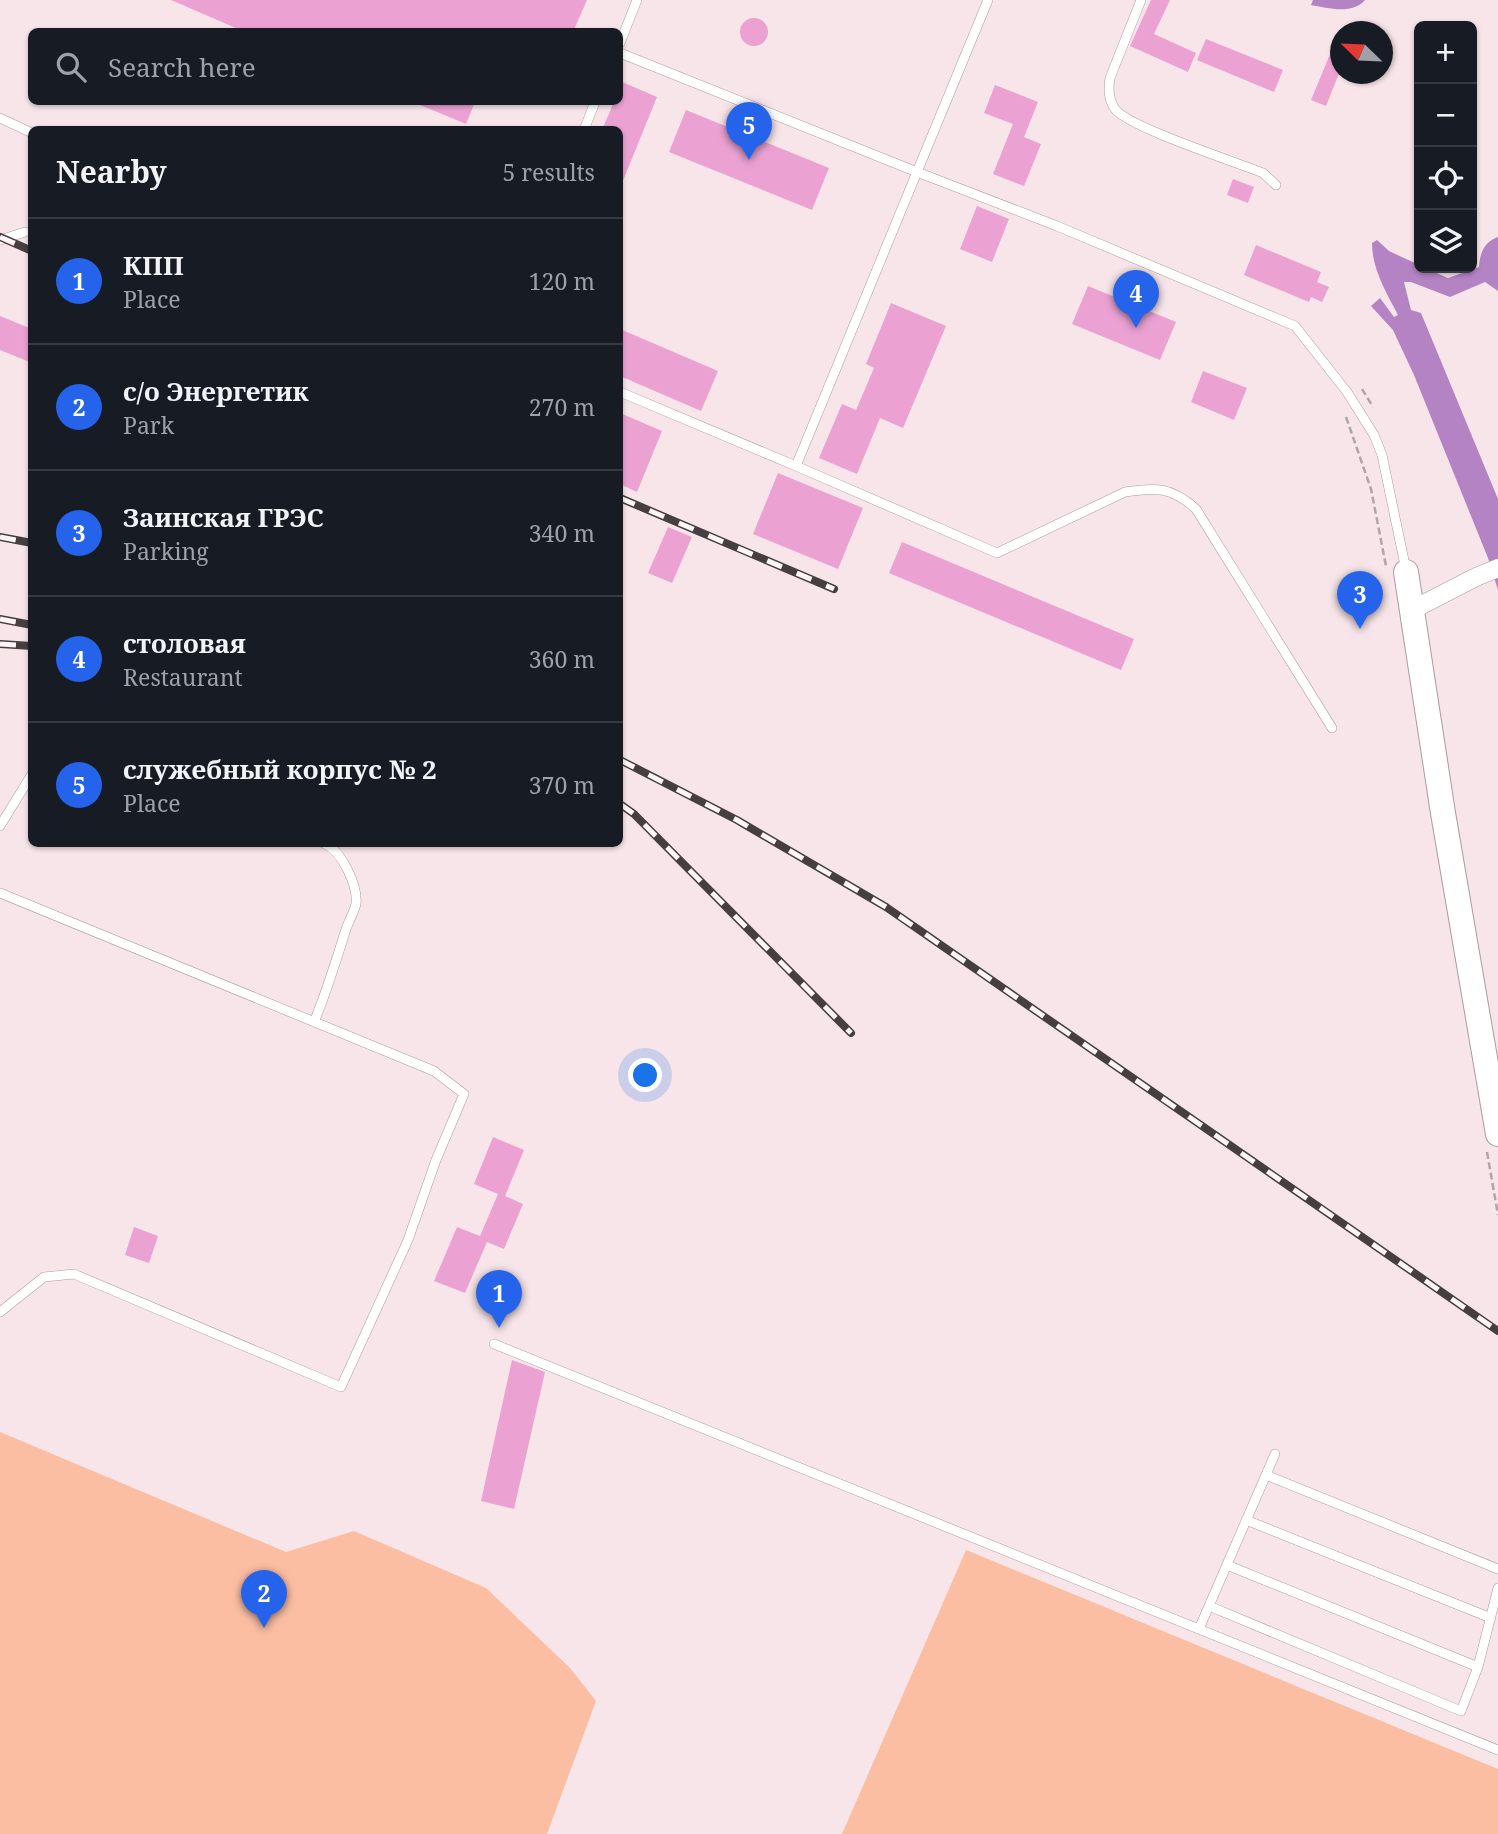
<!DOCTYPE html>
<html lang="en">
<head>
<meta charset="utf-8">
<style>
  :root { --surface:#171b24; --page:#20242c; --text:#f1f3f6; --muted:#9ea1a6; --line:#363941; --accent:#2563eb }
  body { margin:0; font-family:"Noto Serif",serif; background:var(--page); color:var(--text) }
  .controls { position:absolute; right:21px; top:21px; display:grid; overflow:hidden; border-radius:10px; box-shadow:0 2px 5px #0004 }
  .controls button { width:63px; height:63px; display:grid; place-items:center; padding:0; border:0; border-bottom:2px solid var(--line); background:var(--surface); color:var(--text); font:35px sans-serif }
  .compass { position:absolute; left:1330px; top:21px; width:63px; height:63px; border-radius:50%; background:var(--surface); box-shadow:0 2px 5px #0004; rotate:293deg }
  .you { position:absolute; left:646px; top:1076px; width:24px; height:24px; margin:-18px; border:5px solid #fff; border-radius:50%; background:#1a73e8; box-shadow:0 0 0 10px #1a73e833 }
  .badge { display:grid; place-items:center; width:46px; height:46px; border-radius:50%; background:var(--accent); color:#fff; font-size:23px; font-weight:700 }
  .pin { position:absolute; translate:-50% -58px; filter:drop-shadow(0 2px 4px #0008) }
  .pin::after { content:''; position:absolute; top:37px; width:24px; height:21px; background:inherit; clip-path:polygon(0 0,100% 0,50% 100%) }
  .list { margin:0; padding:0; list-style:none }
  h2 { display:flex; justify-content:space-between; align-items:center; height:91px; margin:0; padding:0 28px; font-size:30px }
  h2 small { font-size:23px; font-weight:400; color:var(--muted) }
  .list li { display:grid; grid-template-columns:46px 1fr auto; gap:21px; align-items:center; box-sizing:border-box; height:126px; padding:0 28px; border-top:2px solid var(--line) }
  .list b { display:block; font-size:26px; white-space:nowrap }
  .list p { margin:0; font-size:23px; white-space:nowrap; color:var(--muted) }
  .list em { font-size:23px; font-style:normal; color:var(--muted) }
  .icon { flex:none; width:38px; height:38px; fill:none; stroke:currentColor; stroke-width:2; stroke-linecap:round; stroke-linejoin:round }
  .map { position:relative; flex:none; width:1498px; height:1834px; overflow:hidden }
  .search { position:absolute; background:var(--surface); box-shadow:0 2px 5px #0004; left:28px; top:28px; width:595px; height:77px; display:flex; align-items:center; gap:18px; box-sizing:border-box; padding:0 24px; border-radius:10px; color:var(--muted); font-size:26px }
  .panel { position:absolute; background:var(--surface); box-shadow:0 2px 5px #0004; left:28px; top:126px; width:595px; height:721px; border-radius:10px }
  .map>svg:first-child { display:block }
</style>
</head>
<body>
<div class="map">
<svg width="1498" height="1834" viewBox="0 0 1498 1834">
  <rect width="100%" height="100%" fill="#f7e5e9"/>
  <path fill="#fbbea2" d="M0 1432 286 1552 354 1531 486 1588 570 1668 596 1701 547 1834H0Z
    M966 1550 1498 1769V1834H842Z"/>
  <path fill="#b483c4" d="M1313 0H1365C1352 15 1328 8 1311 5Z
    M1498 237V291L1485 282 1450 297 1411 282H1404L1411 310 1421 313 1498 499V590L1488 558 1414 375 1393 330 1371 306 1380 298 1394 317 1398 315C1386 292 1372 269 1372 243L1377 240 1389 251 1419 265V268H1425L1448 278 1479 267C1480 253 1484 242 1498 237Z"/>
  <path fill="#eba2d3" d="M171 0H587L573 32H245Z
    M1151 0H1170L1154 34 1196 53 1188 72 1130 46Z
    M740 32a14 14 0 1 1 28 0a14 14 0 1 1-28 0Z
    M1340 30V71L1326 106 1311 100Z
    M1206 39 1283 70 1274 92 1197 60Z
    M620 81 657 97 620 188V130H602L614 102H620Z
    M995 85 1038 102 1024 137 1041 144 1024 186 993 174 1013 124 984 113Z
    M413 102H475L466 124Z
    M686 110 829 168 812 210 669 152Z
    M1233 179 1254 187 1248 203 1227 195Z
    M977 206 1009 219 992 262 960 249Z
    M1256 245 1321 272 1317 282 1329 287 1322 302 1311 297 1309 302 1244 275Z
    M1088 286 1176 322 1160 360 1072 324Z
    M891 303 946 326 903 428 880 418 857 474 819 458 842 404 856 410 874 368 866 364Z
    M0 316 32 329V363L0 350Z
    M620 329 718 371 701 411 620 376Z
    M1203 371 1247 388 1234 420 1191 402Z
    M620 413 662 431 637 492 620 484Z
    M778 473 863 508 838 569 753 534Z
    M668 527 692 537 672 583 648 573Z
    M902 542 1134 639 1121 670 889 573Z
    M493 1137 524 1150 505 1196 523 1204 504 1249 487 1242 465 1293 434 1281 457 1227 480 1236 498 1194 474 1184Z
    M134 1227 158 1236 149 1263 125 1255Z
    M512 1360 545 1372 514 1509 481 1501Z"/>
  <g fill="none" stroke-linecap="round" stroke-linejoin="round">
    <defs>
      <path id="lane" d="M1141 0 1110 78C1108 89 1108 99 1115 109 1128 127 1236 162 1263 173L1276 185
        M620 43 637 0
        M620 53 917 172 988 0
        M0 118 32 133
        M584 130 595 102
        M0 240 25 232
        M620 392 796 466 917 172 1057 226 1295 326 1347 392 1374 435 1382 455 1406 570
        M796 466 997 553 1125 492C1156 487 1172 487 1196 509L1332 728
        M0 826 32 774
        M0 893 434 1071 464 1094 436 1160 408 1240 341 1387 74 1274 44 1277 0 1312
        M314 1022C327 991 336 961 346 929 349 921 354 912 356 904 358 886 342 851 325 844
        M494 1344 1498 1750
        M1266 1475 1498 1569
        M1246 1520 1491 1618
        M1227 1565 1478 1667
        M1209 1606 1461 1711 1478 1667 1498 1588
        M1199 1629 1275 1454"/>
      <path id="street" d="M1412 610 1476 577 1498 568"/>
      <path id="secondary" d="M1406 572 1443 813 1498 1134"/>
    </defs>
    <use href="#lane" stroke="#ac9b9f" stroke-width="10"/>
    <use href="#street" stroke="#ac9b9f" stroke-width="19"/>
    <use href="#secondary" stroke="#ac9b9f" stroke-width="26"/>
    <path stroke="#b3a4a8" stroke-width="2.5" stroke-dasharray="7 3.5" stroke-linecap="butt" d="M1362 389 1373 407
      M1346 417 1371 489 1386 566
      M1487 1152 1498 1215"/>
    <use href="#lane" stroke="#fff" stroke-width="9"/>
    <use href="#street" stroke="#fff" stroke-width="18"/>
    <use href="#secondary" stroke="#fff" stroke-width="24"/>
    <defs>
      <path id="rail" d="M0 237 32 251
        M620 498 834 589
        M0 537 32 543
        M0 619 32 625
        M0 644 32 646
        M620 760 737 820 886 907 1498 1331
        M620 804 634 814 851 1033"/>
    </defs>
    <use href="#rail" stroke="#463e40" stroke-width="8"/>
    <use href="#rail" stroke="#fdf5f7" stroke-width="5" stroke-dasharray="16" stroke-linecap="butt"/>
  </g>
</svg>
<div class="controls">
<button>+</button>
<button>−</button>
<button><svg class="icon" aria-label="locate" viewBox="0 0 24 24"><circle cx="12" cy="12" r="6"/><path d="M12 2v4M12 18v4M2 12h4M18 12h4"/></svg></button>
<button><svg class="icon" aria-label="layers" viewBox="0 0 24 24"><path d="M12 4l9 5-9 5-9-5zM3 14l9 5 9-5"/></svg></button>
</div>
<svg class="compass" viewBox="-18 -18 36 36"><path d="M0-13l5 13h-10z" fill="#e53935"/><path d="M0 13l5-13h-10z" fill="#9ea1a6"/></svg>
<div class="you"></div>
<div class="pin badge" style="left:499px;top:1328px">1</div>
<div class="pin badge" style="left:264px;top:1628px">2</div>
<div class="pin badge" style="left:1360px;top:629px">3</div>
<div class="pin badge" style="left:1136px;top:328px">4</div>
<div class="pin badge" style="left:749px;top:160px">5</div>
<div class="search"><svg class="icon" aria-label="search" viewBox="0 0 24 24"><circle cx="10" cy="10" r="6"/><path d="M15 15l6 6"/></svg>Search here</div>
<section class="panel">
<h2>Nearby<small>5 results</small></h2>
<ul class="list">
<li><span class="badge">1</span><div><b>КПП</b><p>Place</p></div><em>120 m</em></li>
<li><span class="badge">2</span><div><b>с/о Энергетик</b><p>Park</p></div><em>270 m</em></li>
<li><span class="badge">3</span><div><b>Заинская ГРЭС</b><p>Parking</p></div><em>340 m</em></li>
<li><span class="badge">4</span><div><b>столовая</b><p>Restaurant</p></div><em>360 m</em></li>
<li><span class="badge">5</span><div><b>служебный корпус № 2</b><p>Place</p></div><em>370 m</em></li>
</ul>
</section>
</div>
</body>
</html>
